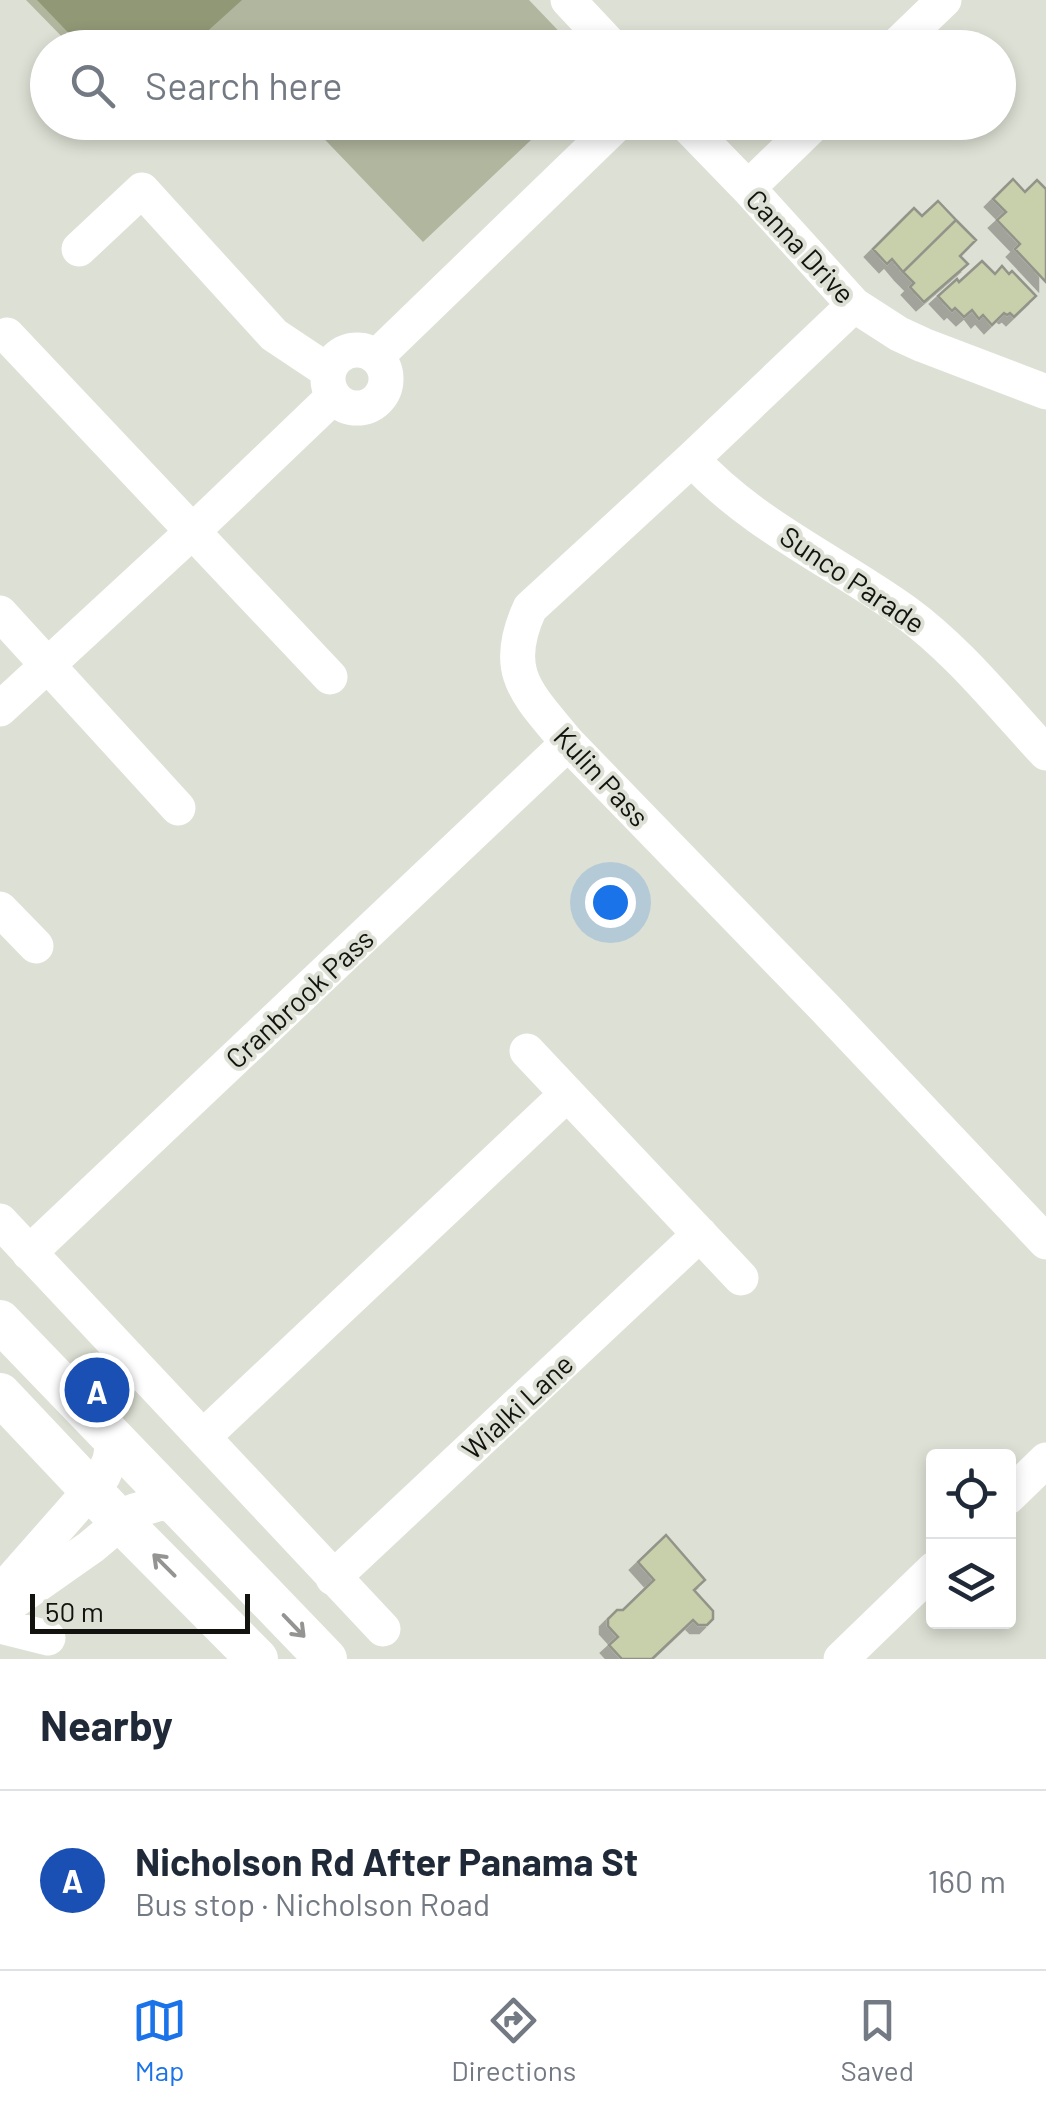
<!DOCTYPE html>
<html lang="en">
<head>
<meta charset="utf-8">
<style>
  :root { --surface:#fff; --page:#f6f6f7; --text:#1f2937; --muted:#747a83; --line:#e0e1e3; --accent:#1a73e8 }
  body { margin:0; font-family:Barlow,sans-serif; background:var(--page); color:var(--text) }
  .controls { position:absolute; right:30px; bottom:30px; display:grid; overflow:hidden; border-radius:10px; box-shadow:0 5px 15px #0003 }
  .controls button { width:90px; height:90px; display:grid; place-items:center; padding:0; border:0; border-bottom:2px solid var(--line); background:var(--surface); color:var(--text); font:50px sans-serif }
  .scale { position:absolute; left:30px; bottom:25px; width:220px; box-sizing:border-box; padding-left:10px; border:5px solid #12130f; border-top:0; font-size:28px; line-height:35px; white-space:nowrap; color:#12130f; -webkit-text-stroke:8px #dde0d4; paint-order:stroke }
  .you { position:absolute; left:610px; top:902px; width:35px; height:35px; margin:-25px; border:8px solid #fff; border-radius:50%; background:#1a73e8; box-shadow:0 0 0 15px #1a73e833 }
  .badge { display:grid; place-items:center; width:65px; height:65px; border-radius:50%; background:var(--accent); color:#fff; font-size:32px; font-weight:700 }
  .pin { position:absolute; translate:-50% -50%; border:5px solid #fff; box-shadow:0 2px 10px #0006 }
  .list { margin:0; padding:0; list-style:none }
  h2 { display:flex; justify-content:space-between; align-items:center; height:130px; margin:0; padding:0 40px; font-size:42px }
  h2 small { font-size:32px; font-weight:400; color:var(--muted) }
  .list li { display:grid; grid-template-columns:65px 1fr auto; gap:30px; align-items:center; box-sizing:border-box; height:180px; padding:0 40px; border-top:2px solid var(--line) }
  .list b { display:block; font-size:38px; white-space:nowrap }
  .list p { margin:0; font-size:32px; white-space:nowrap; color:var(--muted) }
  .list em { font-size:32px; font-style:normal; color:var(--muted) }
  .icon { flex:none; width:55px; height:55px; fill:none; stroke:currentColor; stroke-width:2; stroke-linecap:round; stroke-linejoin:round }
  .map { position:relative; flex:none; width:1046px; height:1659px; overflow:hidden }
  .search { position:absolute; background:var(--surface); box-shadow:0 5px 15px #0003; left:30px; right:30px; top:30px; height:110px; display:flex; align-items:center; gap:25px; box-sizing:border-box; padding:0 35px; border-radius:55px; color:var(--muted); font-size:38px }
  .sheet { height:310px; background:var(--surface) }
  nav { display:flex; justify-content:space-around; align-items:center; box-sizing:border-box; height:140px; border-top:2px solid var(--line); background:var(--surface); font-size:28px; color:var(--muted) }
  nav a { display:grid; justify-items:center; gap:5px }
  nav .on { color:var(--accent) }
  .map>svg:first-child { display:block }
</style>
</head>
<body>
<div class="map">
<svg width="1046" height="1659" viewBox="0 0 1046 1659">
  <defs>
    <filter id="shadow"><feDropShadow dx="-8" dy="8" stdDeviation="0" flood-color="#0004"/></filter>
  </defs>
  <rect width="100%" height="100%" fill="#dde0d4"/>
  <path fill="#b1b69e" d="M26 0H529L574 47 238 48 231 40 223 47H72Z
    M309 123H549L423 242Z"/>
  <path fill="#919876" d="M37 0H242L190 47 83 48Z"/>
  <path fill="#c8cfab" stroke="#929489" stroke-width="2.5" filter="url(#shadow)" d="M1013 179 1025 192 1037 180 1046 189V282L1015 249 1020 244 997 220 1006 212 993 199Z
    M938 201 956 220 903 272 892 259 887 264 873 249 914 208 922 216Z
    M956 220 976 240 960 256 968 264 924 302 910 287 914 283 903 272Z
    M982 261 995 274 1002 266 1009 274 1012 271 1036 296 1014 317 1010 313 1007 315 1004 313 992 325 983 315 979 319 972 310 964 317 955 308 952 311 938 296 957 279 959 282Z
    M666 1535 705 1580 694 1590 713 1611V1619L707 1625H698L693 1620 652 1659H622L609 1645 618 1637 608 1626V1619L617 1610H623L654 1580 638 1562Z"/>
  <g fill="none" stroke-linecap="round" stroke-linejoin="round">
    <path stroke="#fff" stroke-width="35" d="M568 0 613 48
      M894 48 944 0
      M684 122 748 188 854 305 899 334 923 345 1046 392
      M748 188 816 122
      M79 249 142 190 274 335 328 371
      M854 305 692 459 530 608C500 673 528 694 568 743L826 1009 1046 1242
      M7 335 330 677
      M328 379a29 29 0 1 1 58 0a29 29 0 1 1-58 0Z
      M376 357 619 122
      M692 459C751 524 834 561 904 611 958 650 1001 705 1046 753
      M0 613 178 808
      M0 709 193 531 333 397
      M0 909 36 946
      M527 1051 741 1278
      M0 1221 383 1629
      M29 1253 568 743
      M203 1437 566 1095
      M1008 1497 1046 1460
      M333 1578 700 1234
      M0 1593 103 1476 110 1460 114 1438
      M0 1611 91 1547 134 1511 161 1503 178 1506
      M0 1626 48 1638
      M841 1659 934 1569"/>
    <path stroke="#fff" stroke-width="42" d="M0 1321 326 1659
      M0 1394 120 1521 257 1659"/>
  </g>
  <defs><path id="oneway-shaft" d="M-6 0H5M1.5-3L5.5 0L1.5 3" fill="none" stroke-width="1.6" stroke-linecap="round" stroke-linejoin="round" transform="scale(2.5)"/></defs>
  <g stroke="#949593">
    <use href="#oneway-shaft" transform="translate(164 1565) rotate(-135)"/>
    <use href="#oneway-shaft" transform="translate(294 1626) rotate(46)"/>
  </g>
  <g text-anchor="middle" dominant-baseline="central" stroke-width="8" stroke-linejoin="round" paint-order="stroke">
    <g font-size="28" fill="#12130f" stroke="#dde0d4">
      <text transform="translate(801 246) rotate(47)">Canna Drive</text>
      <text transform="translate(853 579) rotate(34)">Sunco Parade</text>
      <text transform="translate(602 776) rotate(47)">Kulin Pass</text>
      <text transform="translate(299 998) rotate(-43)">Cranbrook Pass</text>
      <text transform="translate(517 1406) rotate(-43)">Wialki Lane</text>
    </g>
  </g>
</svg>
<div class="controls">
<button><svg class="icon" aria-label="locate" viewBox="0 0 24 24"><circle cx="12" cy="12" r="6"/><path d="M12 2v4M12 18v4M2 12h4M18 12h4"/></svg></button>
<button><svg class="icon" aria-label="layers" viewBox="0 0 24 24"><path d="M12 4l9 5-9 5-9-5zM3 14l9 5 9-5"/></svg></button>
</div>
<div class="scale">50 m</div>
<div class="you"></div>
<div class="pin badge" style="left:97px;top:1390px;background:#1a4fb4">A</div>
<div class="search"><svg class="icon" aria-label="search" viewBox="0 0 24 24"><circle cx="10" cy="10" r="6"/><path d="M15 15l6 6"/></svg>Search here</div>
</div>
<section class="sheet">
<h2>Nearby<small></small></h2>
<ul class="list">
<li><span class="badge" style="background:#1a4fb4">A</span><div><b>Nicholson Rd After Panama St</b><p>Bus stop · Nicholson Road</p></div><em>160 m</em></li>
</ul>
</section>
<nav>
<a class="on"><svg class="icon" aria-label="map" viewBox="0 0 24 24"><path d="M3 6l6-2 6 2 6-2v14l-6 2-6-2-6 2zM9 4v14M15 6v14"/></svg>Map</a>
<a><svg class="icon" aria-label="directions" viewBox="0 0 24 24"><path d="M12 3l9 9-9 9-9-9zM9 14v-3h6M13 9l2 2-2 2"/></svg>Directions</a>
<a><svg class="icon" aria-label="saved" viewBox="0 0 24 24"><path d="M7 4h10v16l-5-4-5 4z"/></svg>Saved</a>
</nav>
</body>
</html>
